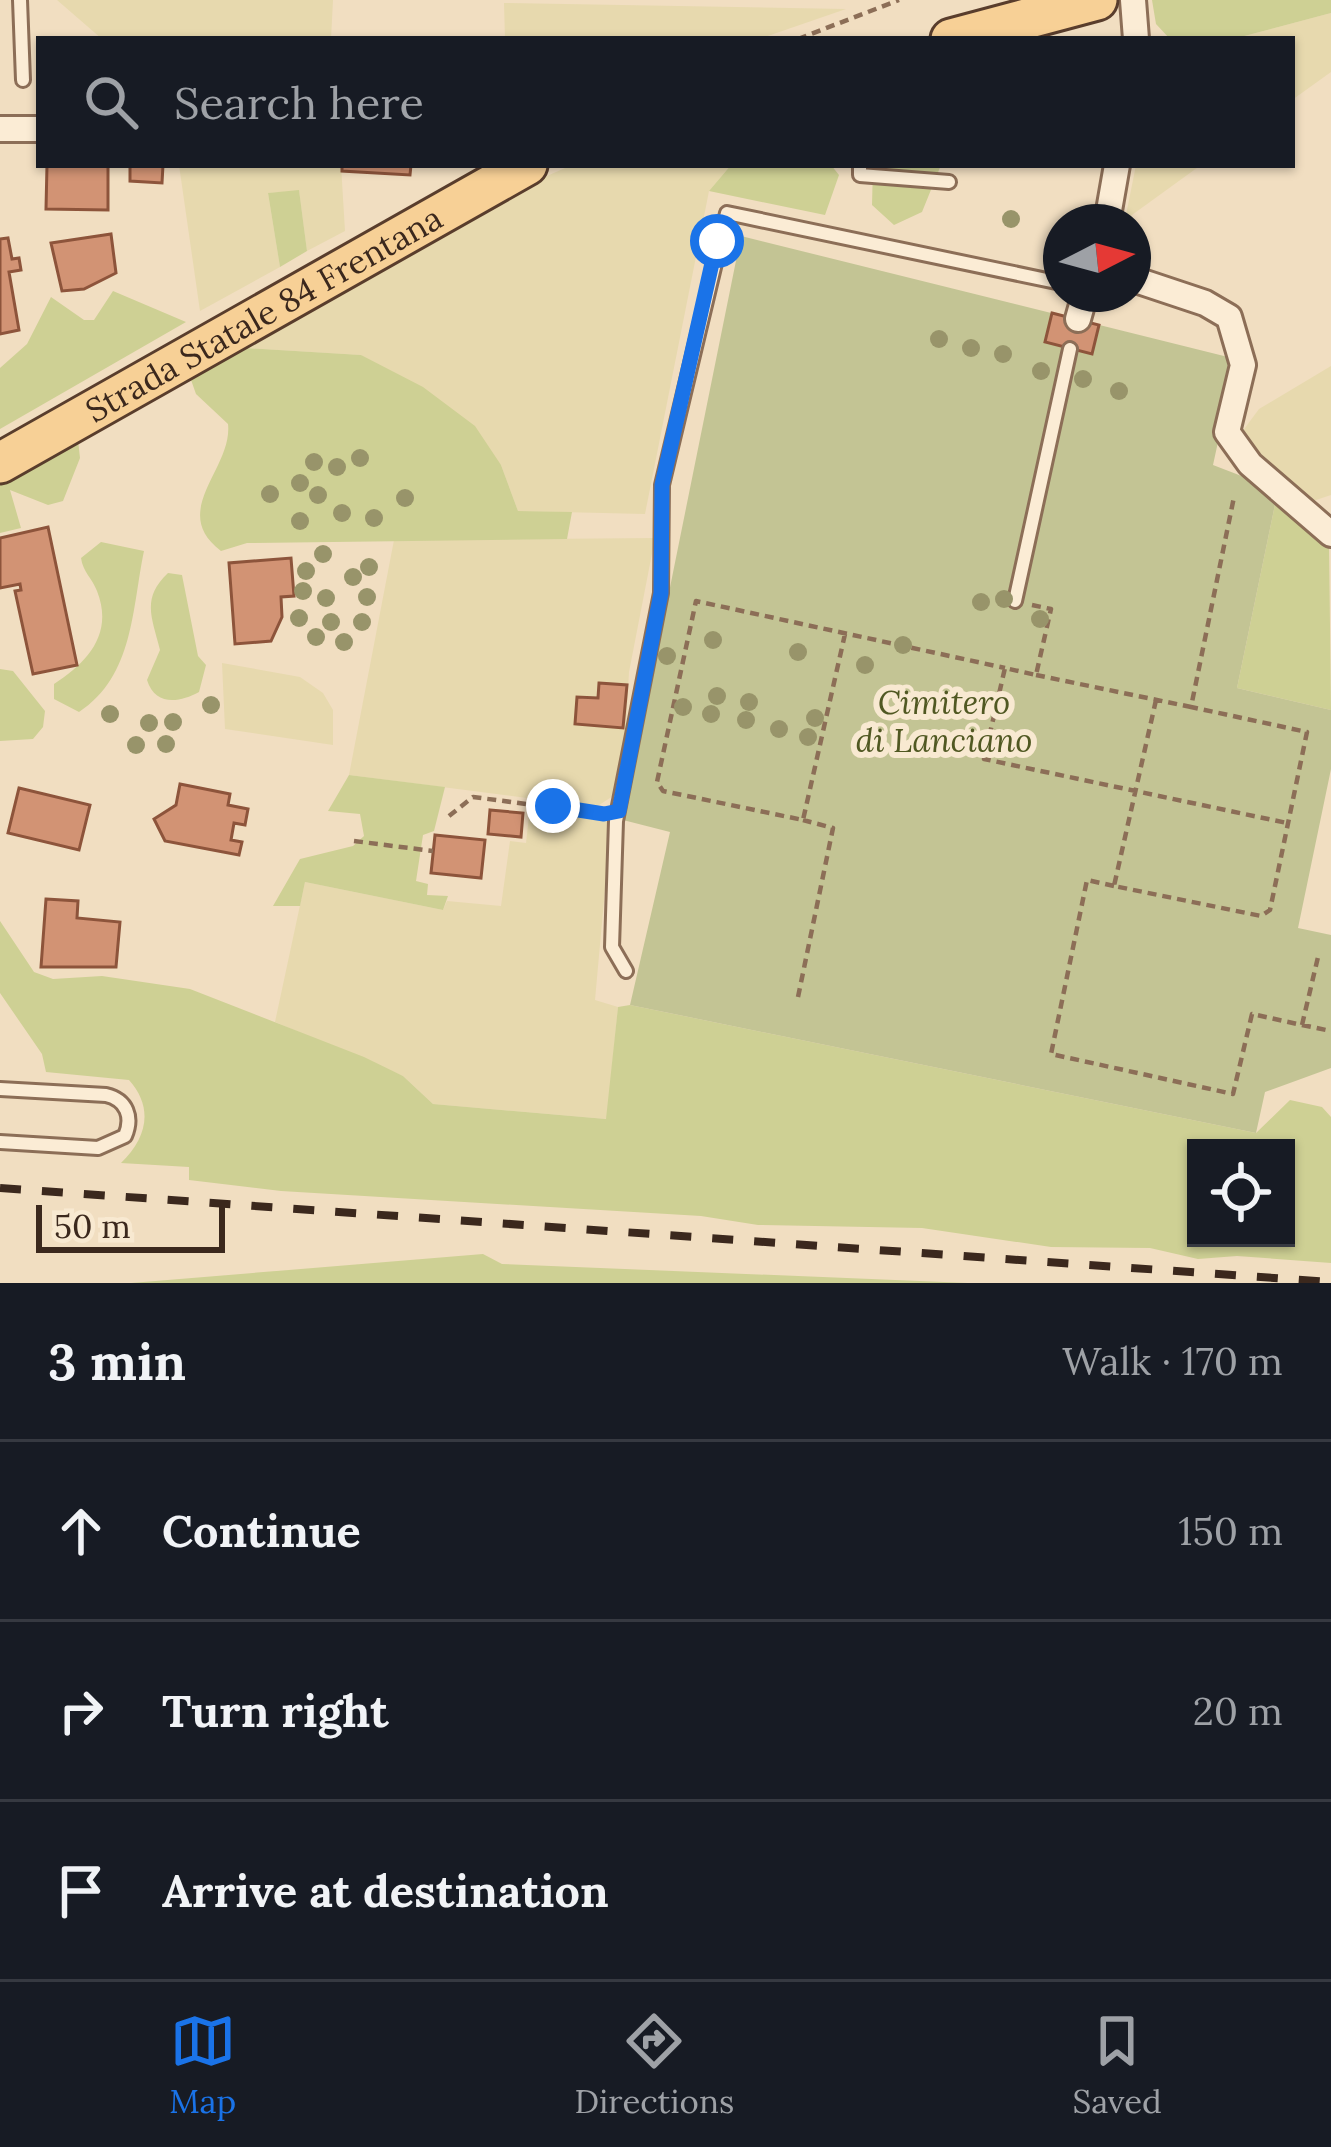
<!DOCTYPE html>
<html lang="en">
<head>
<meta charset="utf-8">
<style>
  :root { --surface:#171b24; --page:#242831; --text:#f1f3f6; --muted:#9ea1a6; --line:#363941; --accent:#1a73e8 }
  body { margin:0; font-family:Lora,serif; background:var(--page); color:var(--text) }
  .controls { position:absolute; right:36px; bottom:36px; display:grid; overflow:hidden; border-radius:0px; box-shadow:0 3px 9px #0004 }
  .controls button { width:108px; height:108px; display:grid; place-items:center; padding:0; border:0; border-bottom:3px solid var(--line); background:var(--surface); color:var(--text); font:60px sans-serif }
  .compass { position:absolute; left:1043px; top:204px; width:108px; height:108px; border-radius:50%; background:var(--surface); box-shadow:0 3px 9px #0004; rotate:84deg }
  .scale { position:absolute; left:36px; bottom:30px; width:189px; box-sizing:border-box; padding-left:12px; border:6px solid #3b281d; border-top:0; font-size:33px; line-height:42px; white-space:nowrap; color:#3b281d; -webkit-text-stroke:9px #f8e9d1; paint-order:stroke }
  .stop { position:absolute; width:36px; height:36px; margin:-27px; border:9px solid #1a73e8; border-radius:50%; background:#fff }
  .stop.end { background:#1a73e8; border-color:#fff; box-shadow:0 3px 12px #0008 }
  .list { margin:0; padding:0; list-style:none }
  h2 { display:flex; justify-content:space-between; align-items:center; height:156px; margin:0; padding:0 48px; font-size:51px }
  h2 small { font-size:39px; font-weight:400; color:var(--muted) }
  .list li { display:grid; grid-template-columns:78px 1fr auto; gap:36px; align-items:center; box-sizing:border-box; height:180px; padding:0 48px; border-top:3px solid var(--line) }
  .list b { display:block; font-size:45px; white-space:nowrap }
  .list em { font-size:39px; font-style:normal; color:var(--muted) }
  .icon { flex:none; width:66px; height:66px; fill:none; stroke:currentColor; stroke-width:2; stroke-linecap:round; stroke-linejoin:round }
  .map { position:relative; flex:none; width:1331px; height:1283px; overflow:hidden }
  .search { position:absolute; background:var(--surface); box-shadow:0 3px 9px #0004; left:36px; right:36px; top:36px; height:132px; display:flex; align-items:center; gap:30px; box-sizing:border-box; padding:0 42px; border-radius:0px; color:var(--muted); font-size:45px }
  .sheet { height:696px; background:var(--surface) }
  nav { display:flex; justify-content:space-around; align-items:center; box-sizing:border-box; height:168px; border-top:3px solid var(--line); background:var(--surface); font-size:33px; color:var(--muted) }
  nav a { display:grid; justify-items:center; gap:6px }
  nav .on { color:var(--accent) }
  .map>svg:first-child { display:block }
</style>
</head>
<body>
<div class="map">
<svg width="1331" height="1283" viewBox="0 0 1331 1283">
  <rect width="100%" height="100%" fill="#f1dec1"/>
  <path fill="#e7d9ae" d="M57 0H333L331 39H102Z
    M504 3 846 9 759 39H505Z
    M1331 13V72L1292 100V39H1233Z
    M179 165H341L345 231 307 251 299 191 268 193 280 267 200 311Z
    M572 165H731L709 191 645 514 518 511 501 465 361 355 245 348 492 200Z
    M1136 165H1201L1125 220Z
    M1331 366V495L1310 502 1261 465 1239 436 1259 409Z
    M655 538 629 672 625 742 613 796 596 807 349 775 394 540Z
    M222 663 300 677 323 693 333 710V745L225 729Z
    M530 807 611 822 595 1000 618 1007 607 1119 433 1104 403 1076 275 1022 305 882 443 910 447 901 501 906 510 841 526 843Z"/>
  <path fill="#ced094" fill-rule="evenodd" d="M1152 0H1331V13L1233 39H1170L1156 24Z
    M731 165H831L839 175 825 215 709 191Z
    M873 165H941L922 212 894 225 872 205Z
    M299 190 307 251 280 267 268 193Z
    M113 291 186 322 0 429V368L27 344 51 297 84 320H94Z
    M245 348 361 355 423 387 475 426 501 465 518 511 572 512 567 539 247 543 221 551C168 511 233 469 228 424L196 394 190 377Z
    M78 440 80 458 63 501 48 505 10 490 21 528 0 533V483Z
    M1278 490 1329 542 1331 710 1237 688Z
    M101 542 144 551C132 608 134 676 79 712L54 699V684C87 663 114 634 97 591 92 578 83 572 81 558Z
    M168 573 182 575 198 656 206 665 199 692C179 703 155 706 147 680L160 650C152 617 141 599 168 573Z
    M0 669 13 671 45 711 43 727 33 739 0 741Z
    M349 775 445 787 434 831 423 835 416 881 428 884 427 895 448 896 443 910 305 882 300 906H273L300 859 353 846 364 836 360 814 328 811Z
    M0 921 34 972 53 979 102 976 190 989 364 1057 403 1076 433 1104 606 1119 618 1007 630 1005 1256 1133 1290 1100 1322 1107 1331 1117V1263L1237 1256 1198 1259 1150 1248 1051 1247 922 1228 758 1225 701 1216 281 1191 189 1180V1167L121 1163C147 1138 154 1108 129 1080L46 1072 42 1054 0 993ZM1196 1148H1286V1238H1196Z
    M483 1254 502 1264 968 1283H131Z"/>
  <path fill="#c3c494" d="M741 236 1236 359 1213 465 1278 490 1237 688 1331 710V769L1298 928 1331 935V1068L1265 1092 1256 1133 630 1005 670 832 623 820Z"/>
  <path fill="#d29374" stroke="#8d543b" stroke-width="3" d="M47 165 108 166V210L46 209Z
    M130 165H163L162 183 130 181Z
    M342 165H411L410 175 342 171Z
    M111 234 116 273 84 289 62 291 51 243Z
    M8 238 12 259 19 258 21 270 9 272 19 330 0 334V239Z
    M1052 313 1099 325 1092 354 1045 342Z
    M48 527 77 665 33 674 15 591 21 590 20 584 0 588V538Z
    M291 558 294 596 281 597 282 617 271 641 235 644 229 563Z
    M599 683 627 685 623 728 575 724 577 697 598 698Z
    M180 784 230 794 228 805 248 809 245 825 234 823 231 840 242 842 239 855 165 841 154 819 176 805Z
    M19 788 90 805 79 850 8 833Z
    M490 810 523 813 521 837 488 834Z
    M435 835 485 840 481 878 431 873Z
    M46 899 78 901 77 918 120 922 116 967H41Z"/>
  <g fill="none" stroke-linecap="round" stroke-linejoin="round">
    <defs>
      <path id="lane" d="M20 0 23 80
        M860 165V175L949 182
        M1015 601 1070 349
        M626 971 612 947 616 821 661 593 662 485 727 213 1061 283
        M0 1089 106 1095C127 1100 133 1117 125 1136L98 1148 0 1142"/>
      <path id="street" d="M1133 0 1136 39
        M0 129H39
        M1107 222 1117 165
        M1133 279 1205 303 1229 317 1243 365 1227 432 1250 464 1331 534
        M1078 319 1085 294"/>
      <g id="primary">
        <path d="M951 39 1097 0"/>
        <path id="s1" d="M0 463 527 165"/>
      </g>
    </defs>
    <use href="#lane" stroke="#8c6e57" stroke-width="18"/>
    <use href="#street" stroke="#8c6e57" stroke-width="30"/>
    <use href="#primary" stroke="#593d2c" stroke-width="45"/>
    <path stroke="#8c6e57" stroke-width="4.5" stroke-dasharray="9 6" stroke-linecap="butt" d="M798 39 899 0
      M1032 605 1051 609 1036 675 1005 668 984 759 1287 823
      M845 634 803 820 663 791 657 782 696 601 1005 668
      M1036 675 1191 707 1234 497
      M1156 700 1114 886 1261 916 1270 910 1307 732 1191 707
      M449 816 473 797 602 814
      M354 841 433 851
      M1114 886 1087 880 1051 1054 1233 1094 1252 1014 1302 1025 1318 957
      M798 997 833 828 803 820
      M1302 1025 1331 1031"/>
    <use href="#lane" stroke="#fbecd5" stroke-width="12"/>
    <use href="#street" stroke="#fbecd5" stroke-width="24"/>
    <use href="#primary" stroke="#f7d096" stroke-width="39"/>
    <path stroke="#3b281d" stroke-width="8" stroke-dasharray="21 21" stroke-linecap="butt" d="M0 1188 1331 1282"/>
  </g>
  <g fill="#98946a">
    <circle cx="1011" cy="219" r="9"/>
    <circle cx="939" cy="339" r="9"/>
    <circle cx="971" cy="348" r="9"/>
    <circle cx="1003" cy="354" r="9"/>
    <circle cx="1041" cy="371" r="9"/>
    <circle cx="1083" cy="379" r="9"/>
    <circle cx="1119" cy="391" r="9"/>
    <circle cx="360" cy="458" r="9"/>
    <circle cx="314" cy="462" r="9"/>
    <circle cx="337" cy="467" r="9"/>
    <circle cx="300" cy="483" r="9"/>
    <circle cx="270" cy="494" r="9"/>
    <circle cx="318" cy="495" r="9"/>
    <circle cx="405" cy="498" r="9"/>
    <circle cx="342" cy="513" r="9"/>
    <circle cx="374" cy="518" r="9"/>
    <circle cx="300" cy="521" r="9"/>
    <circle cx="323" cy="554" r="9"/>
    <circle cx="369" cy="567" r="9"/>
    <circle cx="306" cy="571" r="9"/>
    <circle cx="353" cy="577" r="9"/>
    <circle cx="303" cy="591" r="9"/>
    <circle cx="367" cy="597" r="9"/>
    <circle cx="326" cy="598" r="9"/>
    <circle cx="1004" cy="599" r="9"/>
    <circle cx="981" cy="602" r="9"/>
    <circle cx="299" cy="618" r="9"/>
    <circle cx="1040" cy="619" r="9"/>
    <circle cx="331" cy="622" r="9"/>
    <circle cx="362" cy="622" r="9"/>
    <circle cx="316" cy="637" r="9"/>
    <circle cx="713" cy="640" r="9"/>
    <circle cx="344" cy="642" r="9"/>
    <circle cx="903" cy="645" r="9"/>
    <circle cx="798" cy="652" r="9"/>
    <circle cx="667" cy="656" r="9"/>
    <circle cx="865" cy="665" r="9"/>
    <circle cx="717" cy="696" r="9"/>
    <circle cx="749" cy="702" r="9"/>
    <circle cx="211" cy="705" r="9"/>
    <circle cx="683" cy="707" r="9"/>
    <circle cx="110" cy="714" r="9"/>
    <circle cx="711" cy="714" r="9"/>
    <circle cx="815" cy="718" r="9"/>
    <circle cx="746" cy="720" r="9"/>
    <circle cx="173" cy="722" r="9"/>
    <circle cx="149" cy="723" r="9"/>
    <circle cx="779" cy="729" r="9"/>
    <circle cx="808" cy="737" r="9"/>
    <circle cx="166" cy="744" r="9"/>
    <circle cx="136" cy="745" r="9"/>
  </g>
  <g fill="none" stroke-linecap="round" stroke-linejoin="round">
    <path stroke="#1a73e8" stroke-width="15" d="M553 806 604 814 619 811 661 593 662 485 717 241"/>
  </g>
  <g text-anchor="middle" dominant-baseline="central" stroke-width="12" stroke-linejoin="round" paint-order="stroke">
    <g font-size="33" fill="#3b281d" stroke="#f8e9d1">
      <text stroke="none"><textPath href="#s1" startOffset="303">Strada Statale 84 Frentana</textPath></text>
    </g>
    <g font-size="33" font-style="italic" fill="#505822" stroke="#f8e9d1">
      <text x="944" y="702">Cimitero<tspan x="944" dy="38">di Lanciano</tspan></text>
    </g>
  </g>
</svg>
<div class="controls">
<button><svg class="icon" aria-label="locate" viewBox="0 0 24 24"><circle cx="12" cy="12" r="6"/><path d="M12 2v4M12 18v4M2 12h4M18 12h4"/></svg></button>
</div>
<svg class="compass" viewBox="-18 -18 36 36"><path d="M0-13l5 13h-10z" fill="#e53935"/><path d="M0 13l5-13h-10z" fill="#9ea1a6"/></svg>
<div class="scale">50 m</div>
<div class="stop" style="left:717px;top:241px"></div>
<div class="stop end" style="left:553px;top:806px"></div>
<div class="search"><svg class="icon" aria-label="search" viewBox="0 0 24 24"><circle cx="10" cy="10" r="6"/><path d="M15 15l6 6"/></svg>Search here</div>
</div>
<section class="sheet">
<h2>3 min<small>Walk · 170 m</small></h2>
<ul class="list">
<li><svg class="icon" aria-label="ahead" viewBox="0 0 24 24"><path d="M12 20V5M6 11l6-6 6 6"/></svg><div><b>Continue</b></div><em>150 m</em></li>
<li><svg class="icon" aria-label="right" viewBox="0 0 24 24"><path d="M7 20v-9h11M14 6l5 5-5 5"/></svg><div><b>Turn right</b></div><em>20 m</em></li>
<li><svg class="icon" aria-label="arrive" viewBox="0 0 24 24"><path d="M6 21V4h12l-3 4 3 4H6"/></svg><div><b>Arrive at destination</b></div></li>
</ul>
</section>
<nav>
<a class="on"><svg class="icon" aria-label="map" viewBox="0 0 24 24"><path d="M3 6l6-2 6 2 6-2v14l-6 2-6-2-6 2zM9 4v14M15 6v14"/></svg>Map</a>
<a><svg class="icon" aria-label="directions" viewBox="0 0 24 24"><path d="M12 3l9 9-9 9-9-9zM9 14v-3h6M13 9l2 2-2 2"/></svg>Directions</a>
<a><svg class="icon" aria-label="saved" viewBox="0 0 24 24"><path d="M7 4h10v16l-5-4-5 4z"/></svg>Saved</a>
</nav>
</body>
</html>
